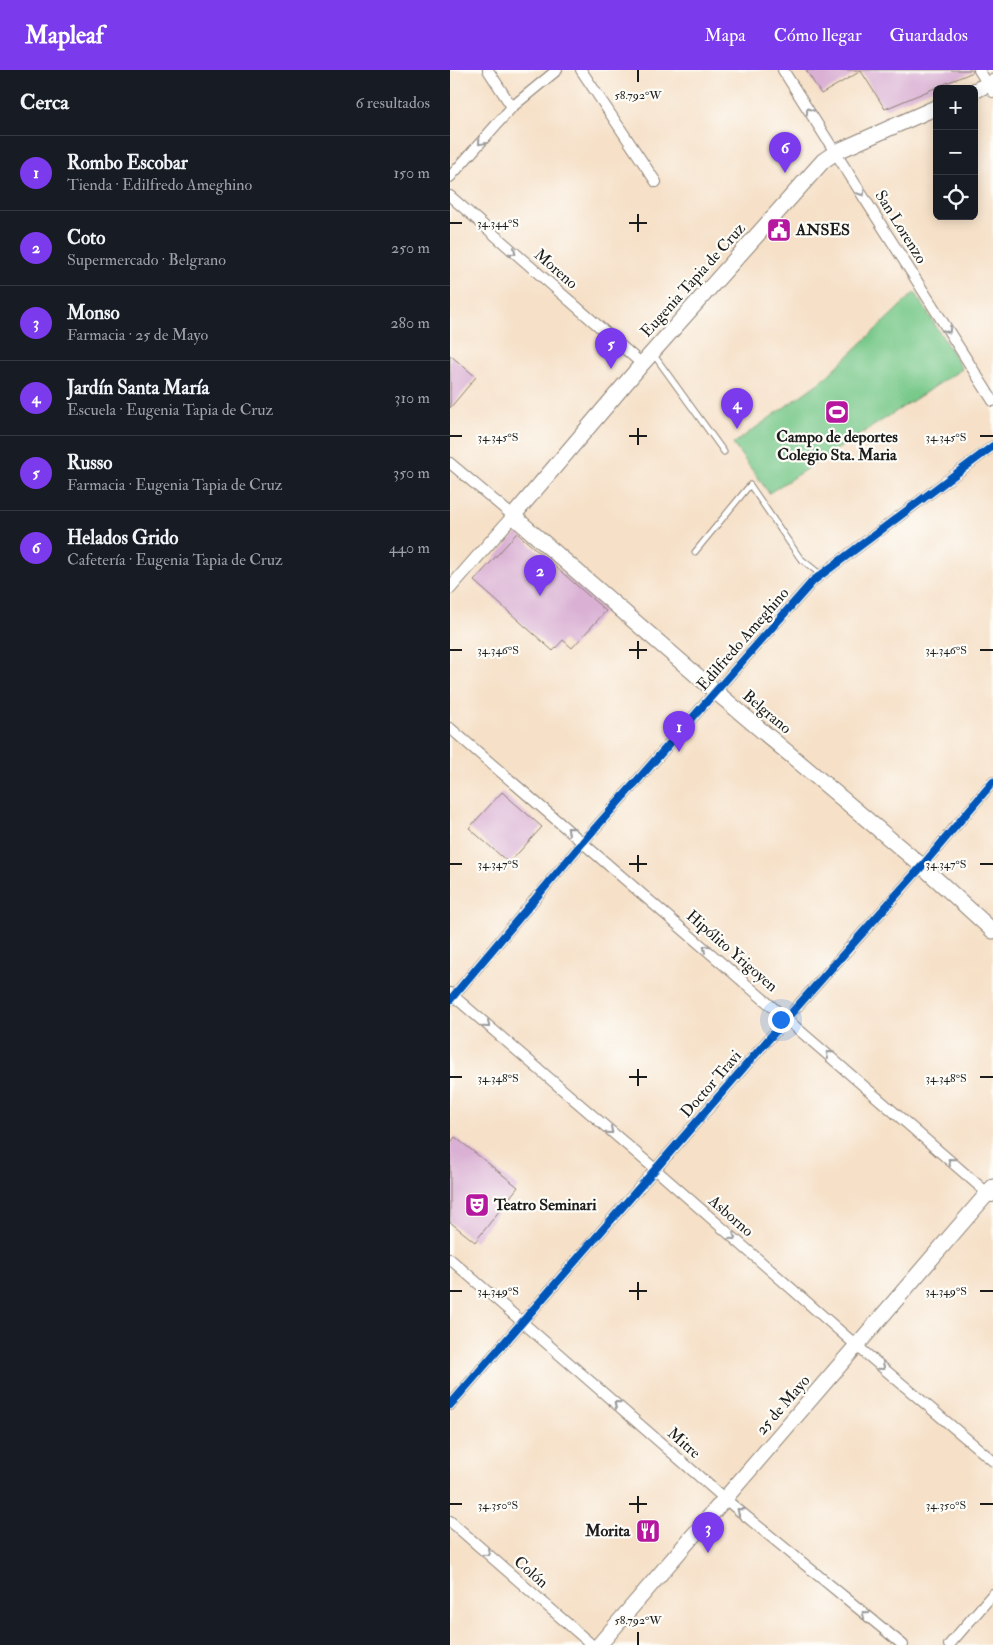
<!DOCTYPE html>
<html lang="es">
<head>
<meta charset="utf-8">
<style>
  :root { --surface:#171b24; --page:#242831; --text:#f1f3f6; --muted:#9ea1a6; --line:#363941; --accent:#7c3aed }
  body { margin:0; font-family:"IM FELL Double Pica",serif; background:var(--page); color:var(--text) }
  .controls { position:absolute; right:15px; top:15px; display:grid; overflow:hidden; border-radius:8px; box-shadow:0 2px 12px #0003 }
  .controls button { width:45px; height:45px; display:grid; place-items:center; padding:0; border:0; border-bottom:1px solid var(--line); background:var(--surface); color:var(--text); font:25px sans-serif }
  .you { position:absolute; left:330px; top:949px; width:18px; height:18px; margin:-12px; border:4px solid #fff; border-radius:50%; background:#1a73e8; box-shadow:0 0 0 8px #1a73e833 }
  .badge { display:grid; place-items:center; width:32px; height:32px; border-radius:50%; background:var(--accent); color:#fff; font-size:16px; font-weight:700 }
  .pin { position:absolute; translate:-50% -41px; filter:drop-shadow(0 1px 2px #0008) }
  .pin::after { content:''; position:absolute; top:26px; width:18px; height:15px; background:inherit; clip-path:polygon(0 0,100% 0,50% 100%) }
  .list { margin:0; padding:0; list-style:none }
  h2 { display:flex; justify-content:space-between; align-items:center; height:65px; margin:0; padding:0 20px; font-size:21px }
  h2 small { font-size:16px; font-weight:400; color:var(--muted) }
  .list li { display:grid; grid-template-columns:32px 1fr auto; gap:15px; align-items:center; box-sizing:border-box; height:75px; padding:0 20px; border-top:1px solid var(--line) }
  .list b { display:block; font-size:19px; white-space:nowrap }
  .list p { margin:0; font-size:16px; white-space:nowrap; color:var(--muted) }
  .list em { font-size:16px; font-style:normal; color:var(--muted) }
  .icon { flex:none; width:28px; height:28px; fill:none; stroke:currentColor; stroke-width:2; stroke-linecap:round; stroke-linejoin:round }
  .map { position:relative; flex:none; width:543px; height:1575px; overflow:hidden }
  header { display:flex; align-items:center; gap:30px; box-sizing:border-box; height:70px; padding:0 25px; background:var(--accent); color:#fff }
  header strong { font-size:24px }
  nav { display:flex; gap:28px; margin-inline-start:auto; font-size:18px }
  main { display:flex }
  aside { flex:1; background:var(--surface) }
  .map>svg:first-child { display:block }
</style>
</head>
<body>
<header>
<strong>Mapleaf</strong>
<nav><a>Mapa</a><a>Cómo llegar</a><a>Guardados</a></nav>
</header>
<main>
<aside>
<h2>Cerca<small>6 resultados</small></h2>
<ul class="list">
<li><span class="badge">1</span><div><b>Rombo Escobar</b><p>Tienda · Edilfredo Ameghino</p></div><em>150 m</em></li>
<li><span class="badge">2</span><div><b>Coto</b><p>Supermercado · Belgrano</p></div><em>250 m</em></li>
<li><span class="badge">3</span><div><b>Monso</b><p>Farmacia · 25 de Mayo</p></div><em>280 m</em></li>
<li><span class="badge">4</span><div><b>Jardín Santa María</b><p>Escuela · Eugenia Tapia de Cruz</p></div><em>310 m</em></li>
<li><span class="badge">5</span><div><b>Russo</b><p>Farmacia · Eugenia Tapia de Cruz</p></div><em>350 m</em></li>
<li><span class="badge">6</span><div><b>Helados Grido</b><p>Cafetería · Eugenia Tapia de Cruz</p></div><em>440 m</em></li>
</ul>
</aside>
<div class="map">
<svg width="543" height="1575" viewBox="0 0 543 1575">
  <rect width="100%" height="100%" fill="#fdfcf7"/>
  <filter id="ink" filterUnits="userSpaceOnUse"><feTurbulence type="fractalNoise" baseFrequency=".02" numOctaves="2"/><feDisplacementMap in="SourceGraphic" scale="10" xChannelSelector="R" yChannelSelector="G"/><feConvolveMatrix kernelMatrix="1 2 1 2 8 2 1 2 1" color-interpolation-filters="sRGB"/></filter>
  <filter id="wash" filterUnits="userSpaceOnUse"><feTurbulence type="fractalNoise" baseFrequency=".0096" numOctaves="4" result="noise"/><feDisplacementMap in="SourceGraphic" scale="20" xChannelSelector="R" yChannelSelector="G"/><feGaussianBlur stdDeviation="1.12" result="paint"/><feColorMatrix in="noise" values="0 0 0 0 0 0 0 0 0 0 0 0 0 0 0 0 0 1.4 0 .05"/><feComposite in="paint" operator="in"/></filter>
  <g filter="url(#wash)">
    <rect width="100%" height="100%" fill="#f6e0c7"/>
    <path fill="#79c98b" stroke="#4a7254" d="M465 222 512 299 319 423 283 374 374 309Z"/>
    <g id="blocks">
      <path fill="#dab1d4" d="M356 0H522L523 2 435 39 411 1 371 24Z
        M0 285 26 307 0 338Z
        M67 463 156 541 122 578 113 570 103 581 24 511Z
        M52 722 92 757 59 793 19 758Z
        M5 1067 68 1117 25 1172 0 1152V1074Z"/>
    </g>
  </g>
  <g filter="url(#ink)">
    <use href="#blocks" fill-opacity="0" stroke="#897e72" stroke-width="1"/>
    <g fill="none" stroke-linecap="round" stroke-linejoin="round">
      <defs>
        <path id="service" d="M204 285 274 382
          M245 482 300 415 350 488 370 504"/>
        <path id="minor" d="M38 0 62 37
          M131 0 206 112
          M333 0 543 331
          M529 0 543 22
          M0 107 62 37 107 0
          M0 126 192 294
          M0 393 63 446
          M0 658 542 1127
          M0 923 205 1099 407 1276 543 1391
          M0 930 133 772 363 511 543 376
          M0 1189 275 1429 453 1575
          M0 1335 337 948 472 796 543 712
          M0 1451 142 1575
          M499 1575 543 1524"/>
        <path id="tertiary" d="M0 518 63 446"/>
        <path id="secondary" d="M524 21 543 12
          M487 37 386 82 373 91 192 294 63 446 266 622 472 796 543 861
          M149 1575 543 1117"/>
      </defs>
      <use href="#service" stroke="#897e72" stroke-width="7"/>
      <use href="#minor" stroke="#897e72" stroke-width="12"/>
      <use href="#tertiary" stroke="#897e72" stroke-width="14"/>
      <use href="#secondary" stroke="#897e72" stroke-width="17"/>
      <use href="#service" stroke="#fff" stroke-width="5"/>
      <use href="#minor" stroke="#fff" stroke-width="10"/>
      <use href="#tertiary" stroke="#fff" stroke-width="12"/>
      <use href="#secondary" stroke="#fff" stroke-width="15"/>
      <defs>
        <path id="cycleway" d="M0 930 133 772 363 511 543 376
          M0 1335 337 948 472 796 543 712"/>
      </defs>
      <use href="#cycleway" stroke="#fdfcf7" stroke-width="11"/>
      <use href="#cycleway" stroke="#0057b8" stroke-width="8"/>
    </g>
    <defs><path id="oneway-chevron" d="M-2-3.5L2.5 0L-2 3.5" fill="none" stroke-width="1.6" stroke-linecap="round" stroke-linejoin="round" transform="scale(1.25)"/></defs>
    <g stroke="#999">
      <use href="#oneway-chevron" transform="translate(359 41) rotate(-123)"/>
      <use href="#oneway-chevron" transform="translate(31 72) rotate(131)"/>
      <use href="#oneway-chevron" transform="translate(412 123) rotate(58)"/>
      <use href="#oneway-chevron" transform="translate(63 182) rotate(41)"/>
      <use href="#oneway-chevron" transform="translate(498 260) rotate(58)"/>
      <use href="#oneway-chevron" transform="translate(120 760) rotate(-139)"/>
      <use href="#oneway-chevron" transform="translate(256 878) rotate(-139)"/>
      <use href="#oneway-chevron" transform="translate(37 955) rotate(41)"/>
      <use href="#oneway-chevron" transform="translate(379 984) rotate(-139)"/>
      <use href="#oneway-chevron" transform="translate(160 1061) rotate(41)"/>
      <use href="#oneway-chevron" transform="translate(501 1091) rotate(-139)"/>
      <use href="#oneway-chevron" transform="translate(283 1167) rotate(41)"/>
      <use href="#oneway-chevron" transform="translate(432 1297) rotate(40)"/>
      <use href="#oneway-chevron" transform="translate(167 1334) rotate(-139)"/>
      <use href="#oneway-chevron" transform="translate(290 1441) rotate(-141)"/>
      <use href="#oneway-chevron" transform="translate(37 1483) rotate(41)"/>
      <use href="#oneway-chevron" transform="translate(415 1544) rotate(-141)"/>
    </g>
  </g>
  <path fill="none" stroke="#1c1c1c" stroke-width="2" d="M188 0V12M188 144V162M0 153H12M179 153H197M188 358V375M0 366H12M179 366H197M530 366H543M188 571V589M0 580H12M179 580H197M530 580H543M188 785V802M0 794H12M179 794H197M530 794H543M188 999V1016M0 1007H12M179 1007H197M530 1007H543M188 1212V1230M0 1221H12M179 1221H197M530 1221H543M188 1426V1443M0 1434H12M179 1434H197M530 1434H543M188 1562V1575"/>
  <defs>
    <symbol id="civic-square" viewBox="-11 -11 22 22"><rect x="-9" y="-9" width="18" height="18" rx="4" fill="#b5179e" stroke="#fdfcf7"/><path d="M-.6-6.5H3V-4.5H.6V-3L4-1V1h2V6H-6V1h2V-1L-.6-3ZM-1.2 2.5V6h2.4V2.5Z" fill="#fff"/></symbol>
    <symbol id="stadium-square" viewBox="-11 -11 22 22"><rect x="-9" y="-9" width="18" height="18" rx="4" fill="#b5179e" stroke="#fdfcf7"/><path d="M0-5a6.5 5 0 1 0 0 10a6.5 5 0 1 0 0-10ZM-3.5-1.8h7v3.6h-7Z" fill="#fff"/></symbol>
    <symbol id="theatre-square" viewBox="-11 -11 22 22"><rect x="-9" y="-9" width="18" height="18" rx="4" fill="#b5179e" stroke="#fdfcf7"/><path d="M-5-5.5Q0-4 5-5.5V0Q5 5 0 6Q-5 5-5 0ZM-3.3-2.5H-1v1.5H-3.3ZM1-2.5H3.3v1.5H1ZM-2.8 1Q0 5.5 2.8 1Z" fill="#fff"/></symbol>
    <symbol id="restaurant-square" viewBox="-11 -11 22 22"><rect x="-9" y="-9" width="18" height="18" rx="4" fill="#b5179e" stroke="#fdfcf7"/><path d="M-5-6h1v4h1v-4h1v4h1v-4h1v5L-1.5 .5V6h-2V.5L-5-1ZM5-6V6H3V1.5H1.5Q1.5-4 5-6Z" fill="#fff"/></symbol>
  </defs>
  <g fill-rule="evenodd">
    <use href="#civic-square" x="315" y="146" width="28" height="28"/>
    <use href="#stadium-square" x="373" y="328" width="28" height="28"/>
    <use href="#theatre-square" x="13" y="1121" width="28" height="28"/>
    <use href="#restaurant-square" x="184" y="1447" width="28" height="28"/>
  </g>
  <g text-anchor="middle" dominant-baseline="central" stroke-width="4.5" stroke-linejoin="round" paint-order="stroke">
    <g font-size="16" fill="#1c1c1c" stroke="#fdfcf7">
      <text transform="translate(451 157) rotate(58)">San Lorenzo</text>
      <text transform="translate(106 199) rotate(41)">Moreno</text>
      <text transform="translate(243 210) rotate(-48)">Eugenia Tapia de Cruz</text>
      <text transform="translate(293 569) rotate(-49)">Edilfredo Ameghino</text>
      <text transform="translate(317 642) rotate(40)">Belgrano</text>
      <text transform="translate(282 881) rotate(41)">Hipólito Yrigoyen</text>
      <text transform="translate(261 1014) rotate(-49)">Doctor Travi</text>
      <text transform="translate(281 1146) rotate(41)">Asborno</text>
      <text transform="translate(333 1335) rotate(-49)">25 de Mayo</text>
      <text transform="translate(234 1373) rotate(41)">Mitre</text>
      <text transform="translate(81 1502) rotate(41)">Colón</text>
    </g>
    <g font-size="16" font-weight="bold" fill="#1c1c1c" stroke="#fdfcf7" text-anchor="start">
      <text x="346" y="160">ANSES</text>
      <text x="387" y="367" text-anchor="middle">Campo de deportes<tspan x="387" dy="18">Colegio Sta. Maria</tspan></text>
      <text x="44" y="1135">Teatro Seminari</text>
      <text x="180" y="1461" text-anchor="end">Morita</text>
    </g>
  </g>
  <g font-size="12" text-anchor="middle" fill="#1c1c1c" stroke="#fdfcf7" stroke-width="4.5" stroke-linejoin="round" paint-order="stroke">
    <text x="188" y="29">58.792°W</text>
    <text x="48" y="157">34.344°S</text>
    <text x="48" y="371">34.345°S</text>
    <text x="496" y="371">34.345°S</text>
    <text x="48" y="584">34.346°S</text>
    <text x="496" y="584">34.346°S</text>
    <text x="48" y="798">34.347°S</text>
    <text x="496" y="798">34.347°S</text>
    <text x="48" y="1012">34.348°S</text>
    <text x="496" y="1012">34.348°S</text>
    <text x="48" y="1225">34.349°S</text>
    <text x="496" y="1225">34.349°S</text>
    <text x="48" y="1439">34.350°S</text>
    <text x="496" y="1439">34.350°S</text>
    <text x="188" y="1554">58.792°W</text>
  </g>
</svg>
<div class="controls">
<button>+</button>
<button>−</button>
<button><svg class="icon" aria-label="locate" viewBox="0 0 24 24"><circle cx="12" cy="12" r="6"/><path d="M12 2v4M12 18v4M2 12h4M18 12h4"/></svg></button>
</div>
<div class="you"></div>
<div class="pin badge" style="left:229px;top:682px">1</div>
<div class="pin badge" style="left:90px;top:526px">2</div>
<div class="pin badge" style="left:258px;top:1483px">3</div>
<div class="pin badge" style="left:287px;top:359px">4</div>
<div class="pin badge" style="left:161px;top:299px">5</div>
<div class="pin badge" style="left:335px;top:103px">6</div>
</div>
</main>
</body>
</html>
